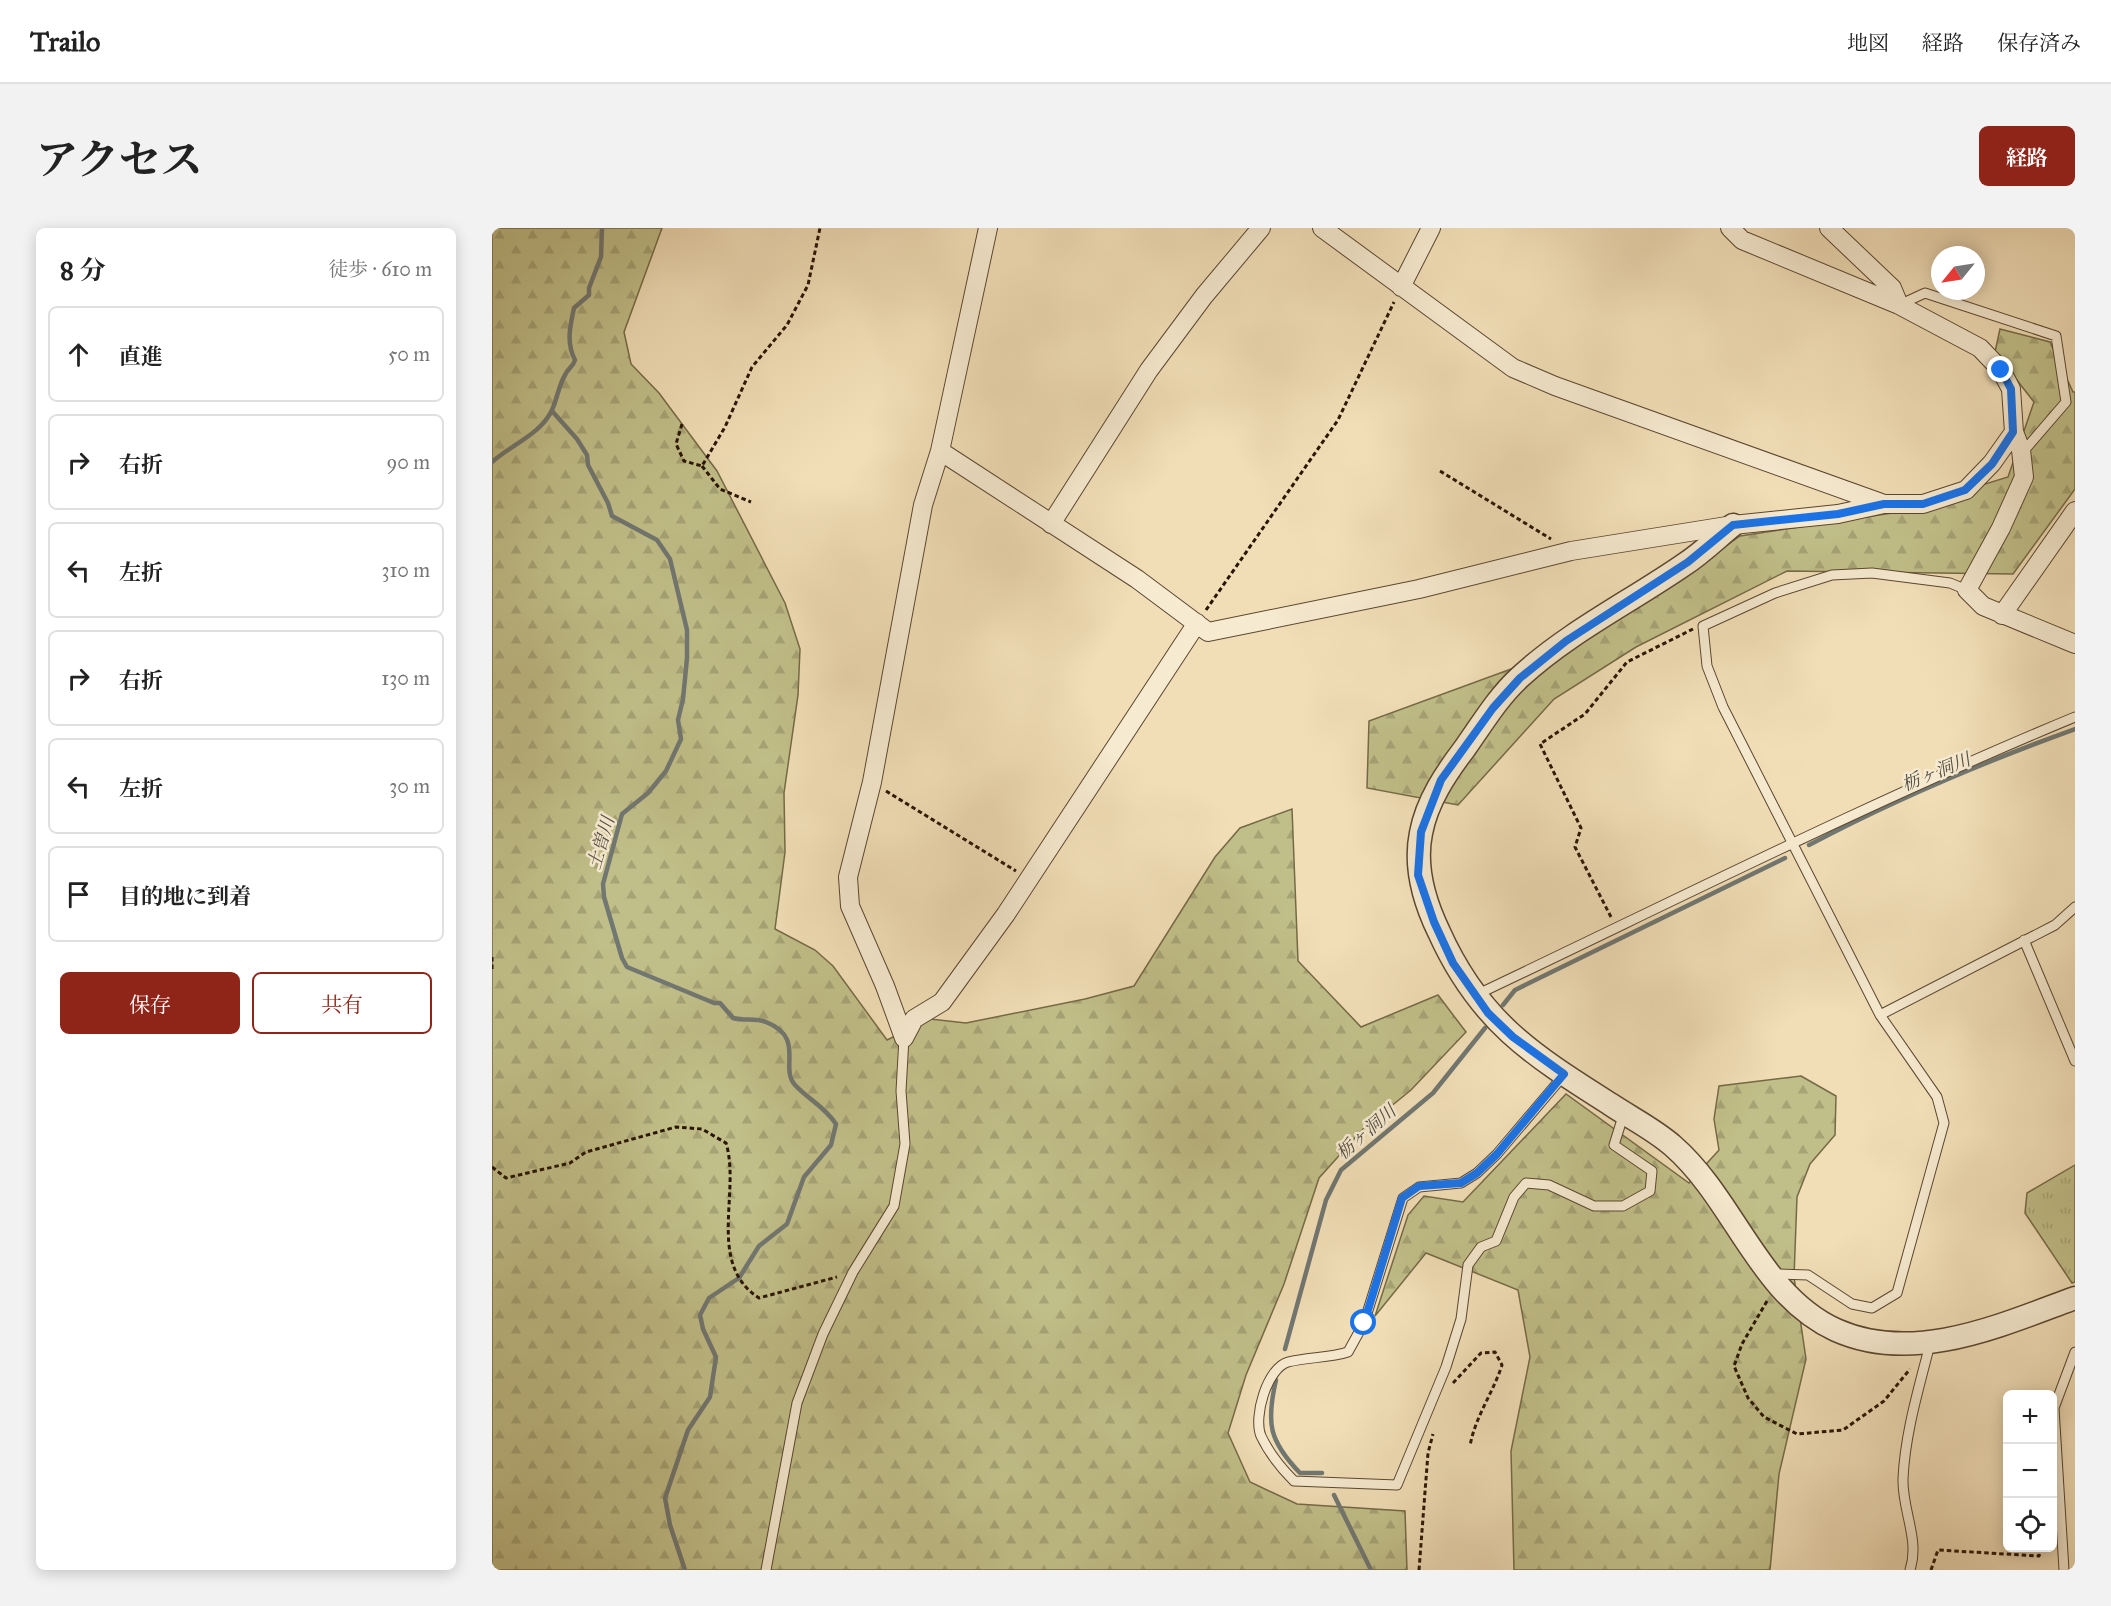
<!DOCTYPE html>
<html lang="ja">
<head>
<meta charset="utf-8">
<style>
  :root { --surface:#fff; --page:#f2f2f2; --text:#222; --muted:#767676; --line:#e0e0e0; --accent:#8f2418 }
  body { margin:0; font-family:"IM FELL Great Primer","Noto Serif JP",serif; background:var(--page); color:var(--text) }
  .controls { position:absolute; right:18px; bottom:18px; display:grid; overflow:hidden; border-radius:9px; box-shadow:0 3px 15px #0003 }
  .controls button { width:54px; height:54px; display:grid; place-items:center; padding:0; border:0; border-bottom:2px solid var(--line); background:var(--surface); color:var(--text); font:30px sans-serif }
  .compass { position:absolute; left:1439px; top:18px; width:54px; height:54px; border-radius:50%; background:var(--surface); box-shadow:0 3px 15px #0003; rotate:240deg }
  .stop { position:absolute; width:18px; height:18px; margin:-14px; border:4px solid #1a73e8; border-radius:50%; background:#fff }
  .stop.end { background:#1a73e8; border-color:#fff; box-shadow:0 2px 6px #0008 }
  .list { margin:0; padding:0; list-style:none }
  h2 { display:flex; justify-content:space-between; align-items:center; height:78px; margin:0; padding:0 24px; font-size:26px }
  h2 small { font-size:20px; font-weight:400; color:var(--muted) }
  .list li { display:grid; grid-template-columns:39px 1fr auto; gap:18px; align-items:center; box-sizing:border-box; height:96px; margin:0 12px 12px; padding:0 12px; border:2px solid var(--line); border-radius:9px }
  .list b { display:block; font-size:22px; white-space:nowrap }
  .list em { font-size:20px; font-style:normal; color:var(--muted) }
  .actions { display:flex; gap:12px; padding:18px 24px }
  .actions a { flex:1; padding:14px 0; border:2px solid var(--accent); border-radius:9px; text-align:center; font-size:21px; color:var(--accent) }
  .actions .main { background:var(--accent); color:#fff }
  .icon { flex:none; width:33px; height:33px; fill:none; stroke:currentColor; stroke-width:2; stroke-linecap:round; stroke-linejoin:round }
  .map { position:relative; flex:none; width:1583px; height:1342px; overflow:hidden; border-radius:9px }
  header { display:flex; align-items:center; gap:36px; box-sizing:border-box; height:84px; padding:0 30px; background:var(--surface); border-bottom:2px solid var(--line) }
  header strong { font-size:28px }
  nav { display:flex; gap:33px; margin-inline-start:auto; font-size:21px }
  .intro { display:flex; align-items:center; justify-content:space-between; box-sizing:border-box; height:144px; padding:0 36px }
  h1 { margin:0; font-size:42px }
  .button { padding:15px 27px; border-radius:9px; background:var(--accent); color:#fff; font-size:21px; font-weight:700 }
  main { display:flex; gap:36px; padding:0 36px }
  aside { flex:1; background:var(--surface); border-radius:9px; box-shadow:0 3px 15px #0003 }
  .map>svg:first-child { display:block }
</style>
</head>
<body>
<header>
<strong>Trailo</strong>
<nav><a>地図</a><a>経路</a><a>保存済み</a></nav>
</header>
<div class="intro"><h1>アクセス</h1><a class="button">経路</a></div>
<main>
<aside>
<h2>8 分<small>徒歩 · 610 m</small></h2>
<ul class="list">
<li><svg class="icon" aria-label="ahead" viewBox="0 0 24 24"><path d="M12 20V5M6 11l6-6 6 6"/></svg><div><b>直進</b></div><em>50 m</em></li>
<li><svg class="icon" aria-label="right" viewBox="0 0 24 24"><path d="M7 20v-9h11M14 6l5 5-5 5"/></svg><div><b>右折</b></div><em>90 m</em></li>
<li><svg class="icon" aria-label="left" viewBox="0 0 24 24"><path d="M17 20v-9H6M10 6l-5 5 5 5"/></svg><div><b>左折</b></div><em>310 m</em></li>
<li><svg class="icon" aria-label="right" viewBox="0 0 24 24"><path d="M7 20v-9h11M14 6l5 5-5 5"/></svg><div><b>右折</b></div><em>130 m</em></li>
<li><svg class="icon" aria-label="left" viewBox="0 0 24 24"><path d="M17 20v-9H6M10 6l-5 5 5 5"/></svg><div><b>左折</b></div><em>30 m</em></li>
<li><svg class="icon" aria-label="arrive" viewBox="0 0 24 24"><path d="M6 21V4h12l-3 4 3 4H6"/></svg><div><b>目的地に到着</b></div></li>
</ul>
<div class="actions"><a class="main">保存</a><a>共有</a></div>
</aside>
<div class="map">
<svg width="1583" height="1342" viewBox="0 0 1583 1342">
  <defs>
    <pattern id="grass-tufts" width="24" height="20" patternUnits="userSpaceOnUse" patternTransform="scale(1.5)"><rect width="24" height="20" fill="#c1bf89"/><path d="M3 7l-1-3M5 7V3M7 7l1-3M15 17l-1-3M17 17v-4M19 17l1-3" fill="none" stroke="#a6a375"/></pattern>
    <pattern id="forest-firs" width="22" height="20" patternUnits="userSpaceOnUse" patternTransform="scale(1.5)"><rect width="22" height="20" fill="#c1bf89"/><path d="M5 1l3.5 6h-7zM16 11l3.5 6h-7z" fill="#a6a375"/></pattern>
  </defs>
  <rect width="100%" height="100%" fill="#f1deb7"/>
  <filter id="stains"><feTurbulence type="fractalNoise" baseFrequency=".00333" numOctaves="4"/><feColorMatrix values="0 0 0 0 .2 0 0 0 0 .09 0 0 0 0 .02 0 0 0 .5 -.17"/></filter>
  <radialGradient id="worn" r=".72"><stop offset=".6" stop-color="#630" stop-opacity="0"/><stop offset="1" stop-color="#630" stop-opacity=".3"/></radialGradient>
  <path fill="url(#grass-tufts)" stroke="#756a46" stroke-width="1.5" d="M1583 937V1054L1580 1055 1533 985 1535 965Z"/>
  <path fill="url(#forest-firs)" stroke="#756a46" stroke-width="1.5" d="M0 0H170L132 104 139 136 167 165 225 243 293 375 308 421 306 467 292 565 293 624 283 701 323 722 341 738 395 812 438 791 474 795 593 771 642 758 723 629 748 600 800 581 806 733 869 799 946 767 974 804 919 862 871 901 827 950 792 1056 754 1147 736 1205 758 1254 805 1276 913 1283 915 1342H0Z
    M1508 101 1558 114 1581 164H1583V261L1521 346 1295 343 1144 419 1062 471 966 577 875 560 877 493 1030 437 1138 384 1248 308 1400 285 1516 249 1542 174 1503 124Z
    M1309 848 1344 868 1343 907 1318 936 1305 969 1302 1049 1314 1131 1287 1246 1278 1342H1022L1019 1223 1038 1129 1026 1062 934 1025 883 1088 916 987 932 968 971 974 1074 866 1197 955 1227 922 1222 891 1227 858Z"/>
  <g fill="none" stroke-linecap="round" stroke-linejoin="round">
    <path stroke="#717771" stroke-width="4.5" d="M60 183 85 211 95 227 96 237 116 275 120 288 165 312 178 331 195 402V430L191 471 186 492 189 511 174 543 156 565 130 586 111 656 112 669 130 730 135 739 222 775H228L241 790C252 793 264 790 274 794 314 810 287 839 303 857 316 871 333 879 344 896L339 917 312 949 295 996 267 1018 247 1050 217 1070 208 1087 211 1101 224 1129 218 1169 196 1202 173 1270 178 1297 193 1342
      M0 234C19 217 49 206 60 182 65 171 67 157 73 147 76 140 81 139 83 132 74 115 78 98 82 80L97 67V60L109 29 110 0
      M1317 617C1402 572 1492 534 1583 501
      M1011 777 1023 762 1293 630
      M793 1121 834 972 849 942 941 865 993 800
      M784 1152C774 1195 777 1213 808 1245H830
      M842 1267 879 1342"/>
    <defs>
      <path id="service" d="M1407 77 1433 65 1564 108 1574 174 1530 225
        M1532 712 1583 833
        M984 767C1182 673 1380 573 1583 489
        M1388 787 1563 697 1583 679
        M1072 847 1005 926 985 945 969 955 927 959 911 970 872 1095 856 1124C837 1130 816 1129 796 1134 775 1140 761 1189 769 1208 777 1225 789 1240 802 1253L905 1257 954 1139 969 1091 976 1037 989 1019 1004 1013 1022 969 1034 955 1057 957 1102 978H1131L1158 963 1160 943 1122 917 1132 885
        M1282 1046 1316 1047 1360 1076 1380 1080 1405 1065 1452 895 1445 869 1388 787 1231 479 1215 438 1211 398 1283 365 1340 347 1380 345 1458 355 1475 362
        M274 1342 305 1175 331 1106 361 1044 402 978 413 916 409 863 412 810
        M1418 1342C1428 1312 1410 1282 1411 1251 1413 1205 1427 1160 1438 1116
        M1572 1342 1562 1180 1583 1124"/>
      <path id="minor" d="M830 0 1021 140 1063 158 1392 276
        M1238 0 1250 12 1407 77 1488 120 1509 142 1519 161 1522 204 1529 222 1532 249 1509 300 1475 362 1491 378 1583 416
        M1337 0 1400 60 1407 77
        M909 59 939 0
        M448 223 645 351 716 404 927 361 1079 323 1241 297 1346 286 1392 276H1431L1474 262 1500 235 1522 204
        M559 296 657 142 712 68 769 0
        M1510 387 1583 283
        M412 810 393 758 358 678 356 649 380 554 431 277 448 223 496 0
        M412 810 422 791 450 774 514 686 705 395"/>
      <path id="tertiary" d="M1241 297C1225 310 1210 325 1193 336 1138 374 1077 404 1028 449 1006 469 990 496 973 520 954 545 935 573 929 605 922 639 932 673 947 704 987 793 1039 826 1118 876 1139 890 1163 902 1181 918 1243 972 1267 1067 1344 1102 1422 1137 1509 1097 1583 1070"/>
    </defs>
    <use href="#service" stroke="#5b4730" stroke-width="11"/>
    <use href="#minor" stroke="#5b4730" stroke-width="20"/>
    <use href="#tertiary" stroke="#5b4730" stroke-width="25"/>
    <path stroke="#291503" stroke-width="3" stroke-dasharray="4.5 3" stroke-linecap="butt" d="M190 196 184 216 192 233 210 238 233 199 260 139 295 97 316 57 328 0
      M210 238 228 261 259 274
      M948 243 1059 311
      M714 382 846 192 902 74
      M394 563 524 643
      M1119 689 1083 619 1089 600 1048 516 1093 486 1135 434 1201 401
      M0 729V744
      M0 939 14 950 78 935 94 924 184 899 210 901 234 915C249 964 214 1036 267 1070L345 1049
      M1275 1073 1250 1116 1242 1138 1256 1170 1272 1189 1305 1206 1351 1202 1392 1173 1418 1141
      M961 1155 989 1125 1003 1124 1010 1137C1001 1165 983 1189 978 1218
      M927 1342 936 1225 941 1206
      M1439 1342 1446 1322 1547 1328 1550 1320"/>
    <use href="#service" stroke="#f6ead0" stroke-width="9"/>
    <use href="#minor" stroke="#f6ead0" stroke-width="18"/>
    <use href="#tertiary" stroke="#f6ead0" stroke-width="22"/>
  </g>
  <g fill="none" stroke-linecap="round" stroke-linejoin="round">
    <path stroke="#1a73e8" stroke-width="8" d="M872 1095 910 970 927 958 969 955 985 945 1005 926 1072 846 1021 809 996 785 961 735 942 694 926 647 929 604 949 552 1001 480 1028 450 1074 413 1196 334 1241 297 1346 286 1392 276H1431L1473 262 1500 236 1521 204 1519 161 1509 142"/>
  </g>
  <g text-anchor="middle" dominant-baseline="central" stroke-width="5" stroke-linejoin="round" paint-order="stroke">
    <g font-size="18" font-style="italic" fill="#534e43" stroke="#f6ead0">
      <text transform="translate(1444 544) rotate(-22)">栃ヶ洞川</text>
      <text transform="translate(109 615) rotate(-74)">土曽川</text>
      <text transform="translate(874 904) rotate(-41)">栃ヶ洞川</text>
    </g>
  </g>
  <rect width="100%" height="100%" filter="url(#stains)"/>
  <rect width="100%" height="100%" fill="url(#worn)"/>
</svg>
<div class="controls">
<button>+</button>
<button>−</button>
<button><svg class="icon" aria-label="locate" viewBox="0 0 24 24"><circle cx="12" cy="12" r="6"/><path d="M12 2v4M12 18v4M2 12h4M18 12h4"/></svg></button>
</div>
<svg class="compass" viewBox="-18 -18 36 36"><path d="M0-13l5 13h-10z" fill="#e53935"/><path d="M0 13l5-13h-10z" fill="#767676"/></svg>
<div class="stop" style="left:872px;top:1095px"></div>
<div class="stop end" style="left:1509px;top:142px"></div>
</div>
</main>
</body>
</html>
